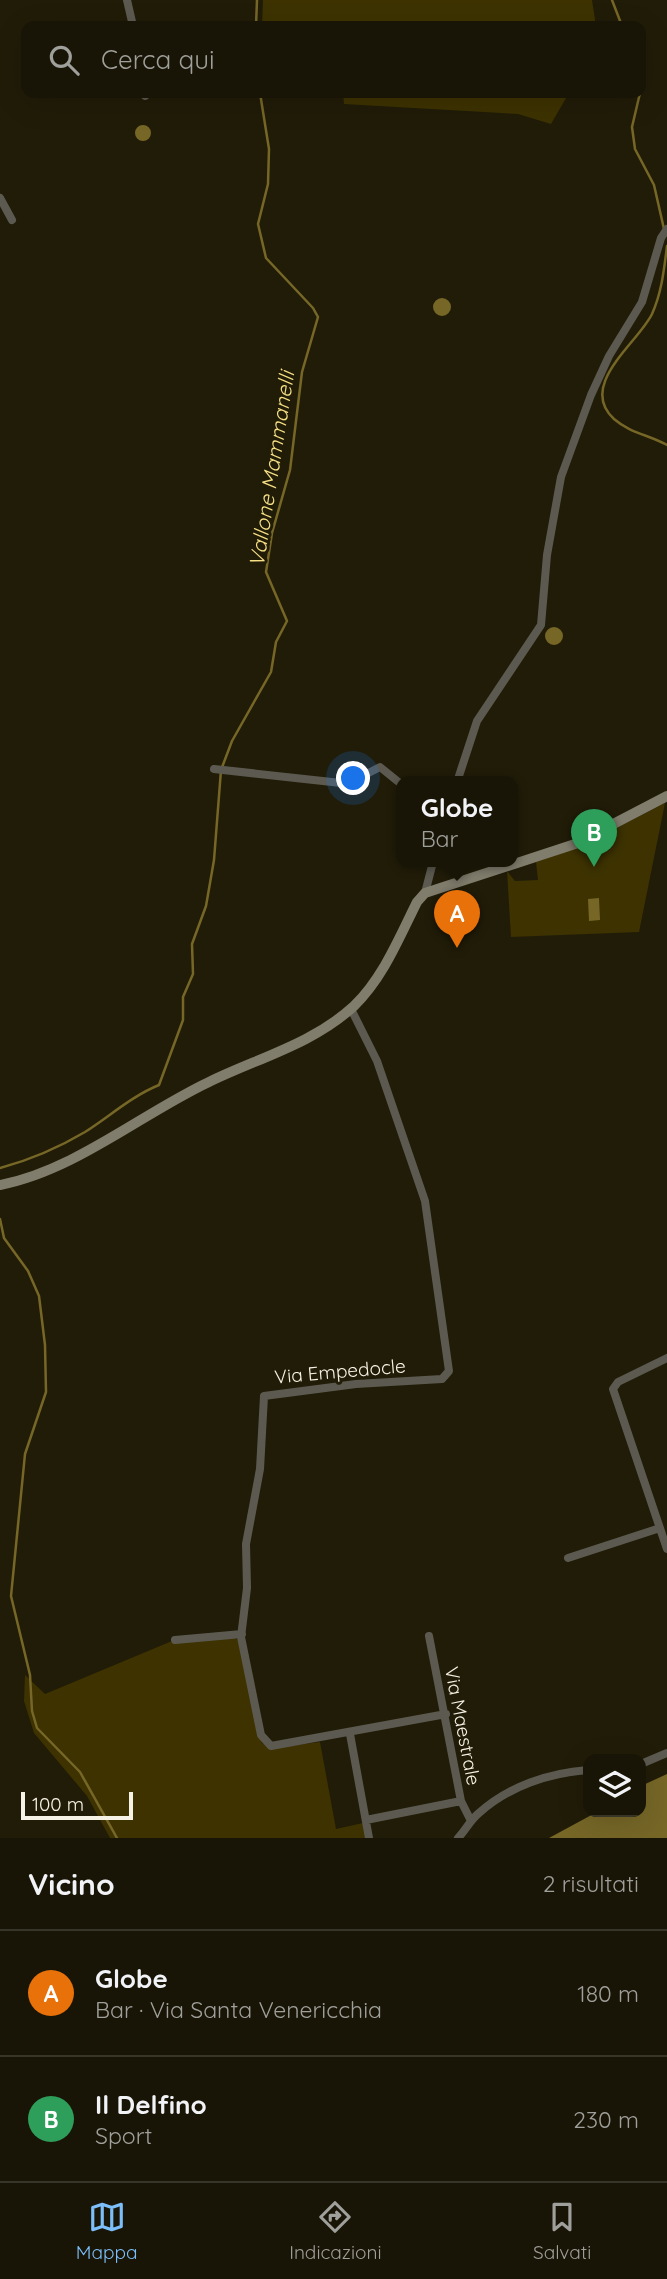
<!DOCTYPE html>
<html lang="it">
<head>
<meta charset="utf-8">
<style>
  :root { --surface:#191506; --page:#221e10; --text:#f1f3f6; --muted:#9f9f9b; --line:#373428; --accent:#7cbef9 }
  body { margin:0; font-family:Quicksand,sans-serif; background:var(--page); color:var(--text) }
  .controls { position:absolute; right:21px; bottom:21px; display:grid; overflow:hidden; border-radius:14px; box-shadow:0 7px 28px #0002 }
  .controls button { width:63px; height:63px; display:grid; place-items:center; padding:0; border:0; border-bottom:2px solid var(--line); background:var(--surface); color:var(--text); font:35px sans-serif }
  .scale { position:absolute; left:21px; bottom:18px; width:112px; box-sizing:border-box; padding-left:7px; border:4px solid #f6f3e6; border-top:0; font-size:19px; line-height:24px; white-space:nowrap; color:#f6f3e6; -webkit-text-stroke:5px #211c08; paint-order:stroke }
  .you { position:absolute; left:354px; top:779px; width:24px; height:24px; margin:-18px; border:5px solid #fff; border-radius:50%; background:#1a73e8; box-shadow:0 0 0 10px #1a73e833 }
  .badge { display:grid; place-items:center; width:46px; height:46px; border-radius:50%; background:var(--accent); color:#fff; font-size:23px; font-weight:700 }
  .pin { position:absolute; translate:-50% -58px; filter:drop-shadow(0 2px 4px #0008) }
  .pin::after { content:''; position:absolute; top:37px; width:24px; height:21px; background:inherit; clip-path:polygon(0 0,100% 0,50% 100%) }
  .popup { position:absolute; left:396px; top:776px; width:122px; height:91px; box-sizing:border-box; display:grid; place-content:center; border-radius:14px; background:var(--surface); filter:drop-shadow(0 2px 5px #0005); font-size:23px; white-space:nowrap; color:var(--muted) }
  .popup b { font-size:26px; color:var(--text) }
  .popup::after { content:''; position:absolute; left:50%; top:100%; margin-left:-14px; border:14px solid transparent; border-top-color:var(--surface) }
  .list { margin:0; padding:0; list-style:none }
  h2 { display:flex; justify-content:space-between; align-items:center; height:91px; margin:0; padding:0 28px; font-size:30px }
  h2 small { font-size:23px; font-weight:400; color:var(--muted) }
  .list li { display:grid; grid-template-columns:46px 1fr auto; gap:21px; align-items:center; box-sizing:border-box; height:126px; padding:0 28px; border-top:2px solid var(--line) }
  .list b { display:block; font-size:26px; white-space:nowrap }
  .list p { margin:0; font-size:23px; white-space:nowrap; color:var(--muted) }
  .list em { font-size:23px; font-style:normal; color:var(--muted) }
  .icon { flex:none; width:38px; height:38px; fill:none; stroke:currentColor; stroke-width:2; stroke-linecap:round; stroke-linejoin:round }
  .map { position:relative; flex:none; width:667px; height:1838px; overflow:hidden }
  .search { position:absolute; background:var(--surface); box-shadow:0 7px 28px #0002; left:21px; right:21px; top:21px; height:77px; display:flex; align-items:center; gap:18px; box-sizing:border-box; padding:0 24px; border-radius:14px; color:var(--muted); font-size:26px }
  .sheet { height:343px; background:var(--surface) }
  nav { display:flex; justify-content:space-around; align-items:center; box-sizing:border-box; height:98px; border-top:2px solid var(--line); background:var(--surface); font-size:19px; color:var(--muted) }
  nav a { display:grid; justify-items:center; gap:4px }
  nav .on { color:var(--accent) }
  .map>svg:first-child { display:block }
</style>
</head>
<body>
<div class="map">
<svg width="667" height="1838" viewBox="0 0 667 1838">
  <rect width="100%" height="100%" fill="#211c08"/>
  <path fill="#3d3200" d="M263 0H592L596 26H262Z
    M343 93H569L551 124 518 114 344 104Z
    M665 803 639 932 511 937 507 871 515 881 538 880 536 862 579 847Z
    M234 1638 239 1640 262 1743 273 1748 320 1742 336 1829 363 1823 366 1838H110L87 1796 34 1733 24 1701 25 1675 45 1694 172 1641Z"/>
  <path fill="#766727" d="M135 133a8 8 0 1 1 16 0a8 8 0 1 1-16 0Z
    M433 307a9 9 0 1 1 18 0a9 9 0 1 1-18 0Z
    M545 636a9 9 0 1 1 18 0a9 9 0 1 1-18 0Z
    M599 898 600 920 589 921 588 899Z
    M667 1774V1838H549L597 1812H641V1786Z"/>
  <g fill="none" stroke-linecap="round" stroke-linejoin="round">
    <path stroke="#766727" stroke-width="2.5" d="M612 0 622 26
      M256 26 257 0
      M640 93 632 127 635 149 654 185 664 229
      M667 246C664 269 662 292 652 314 638 343 577 385 614 419 630 433 649 435 667 445
      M0 1168C30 1160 58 1148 85 1132 110 1116 132 1096 159 1085L183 1020V997L193 974 192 944 206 906 214 860 221 770 232 741 271 672 276 642 287 621 266 572 272 533 290 470 302 372 318 317 313 308 266 258 258 224 268 184 269 149 260 93
      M0 1219 4 1238 28 1271 39 1296 45 1345 46 1392 25 1454 11 1596 30 1675 32 1711 37 1728 80 1772 117 1838"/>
    <path stroke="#5c5a50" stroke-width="8" d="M127 0 133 26
      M144 93 145 96
      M0 198 12 220
      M214 769 341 783 351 782 380 767 401 784
      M457 782 477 721 541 625 547 555 561 477 591 395 609 356 642 302 661 238 667 229
      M425 893 433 862
      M351 1009 377 1061 425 1201 449 1371 442 1379 356 1384 264 1396 260 1469 246 1544 247 1588 241 1637 261 1735 271 1746 446 1714
      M667 1358 618 1382 613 1389 667 1549
      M568 1558 660 1528
      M429 1636 461 1801 471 1821
      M175 1640 242 1634
      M350 1734 369 1838
      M641 1764 667 1753
      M366 1820 461 1801
      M458 1838C466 1830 470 1820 479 1813 509 1786 549 1773 588 1770"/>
    <path stroke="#817d6d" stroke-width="10" d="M0 1185C74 1171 141 1114 209 1082 258 1058 313 1044 354 1006 383 978 399 938 417 902L425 893 575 844 667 796"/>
  </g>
  <g text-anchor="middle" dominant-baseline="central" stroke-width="6" stroke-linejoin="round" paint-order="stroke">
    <g font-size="19" fill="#f6f3e6" stroke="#211c08">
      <text transform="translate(340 1371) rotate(-5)">Via Empedocle</text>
      <text transform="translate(463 1726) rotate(79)">Via Maestrale</text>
    </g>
    <g font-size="21" font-style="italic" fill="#f7e185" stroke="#211c08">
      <text transform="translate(271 469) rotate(-81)">Vallone Mammanelli</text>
    </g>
  </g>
</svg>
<div class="controls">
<button><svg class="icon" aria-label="layers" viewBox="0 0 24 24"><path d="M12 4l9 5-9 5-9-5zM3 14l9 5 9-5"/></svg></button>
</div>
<div class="scale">100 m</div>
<div class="you"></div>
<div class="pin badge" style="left:457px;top:948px;background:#e8710a">A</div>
<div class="popup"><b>Globe</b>Bar</div>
<div class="pin badge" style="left:594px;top:867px;background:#2e9e5b">B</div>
<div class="search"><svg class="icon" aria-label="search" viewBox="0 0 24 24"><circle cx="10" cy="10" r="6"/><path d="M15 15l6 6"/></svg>Cerca qui</div>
</div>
<section class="sheet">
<h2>Vicino<small>2 risultati</small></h2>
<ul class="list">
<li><span class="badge" style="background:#e8710a">A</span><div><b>Globe</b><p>Bar · Via Santa Venericchia</p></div><em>180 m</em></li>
<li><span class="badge" style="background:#2e9e5b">B</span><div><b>Il Delfino</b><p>Sport</p></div><em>230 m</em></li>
</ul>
</section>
<nav>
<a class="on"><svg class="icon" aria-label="map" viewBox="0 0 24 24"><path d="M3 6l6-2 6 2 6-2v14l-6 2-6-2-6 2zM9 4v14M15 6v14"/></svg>Mappa</a>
<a><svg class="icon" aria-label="directions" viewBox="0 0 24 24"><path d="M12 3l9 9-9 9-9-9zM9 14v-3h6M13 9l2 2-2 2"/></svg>Indicazioni</a>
<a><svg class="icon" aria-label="saved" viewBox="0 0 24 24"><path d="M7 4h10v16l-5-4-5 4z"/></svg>Salvati</a>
</nav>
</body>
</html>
